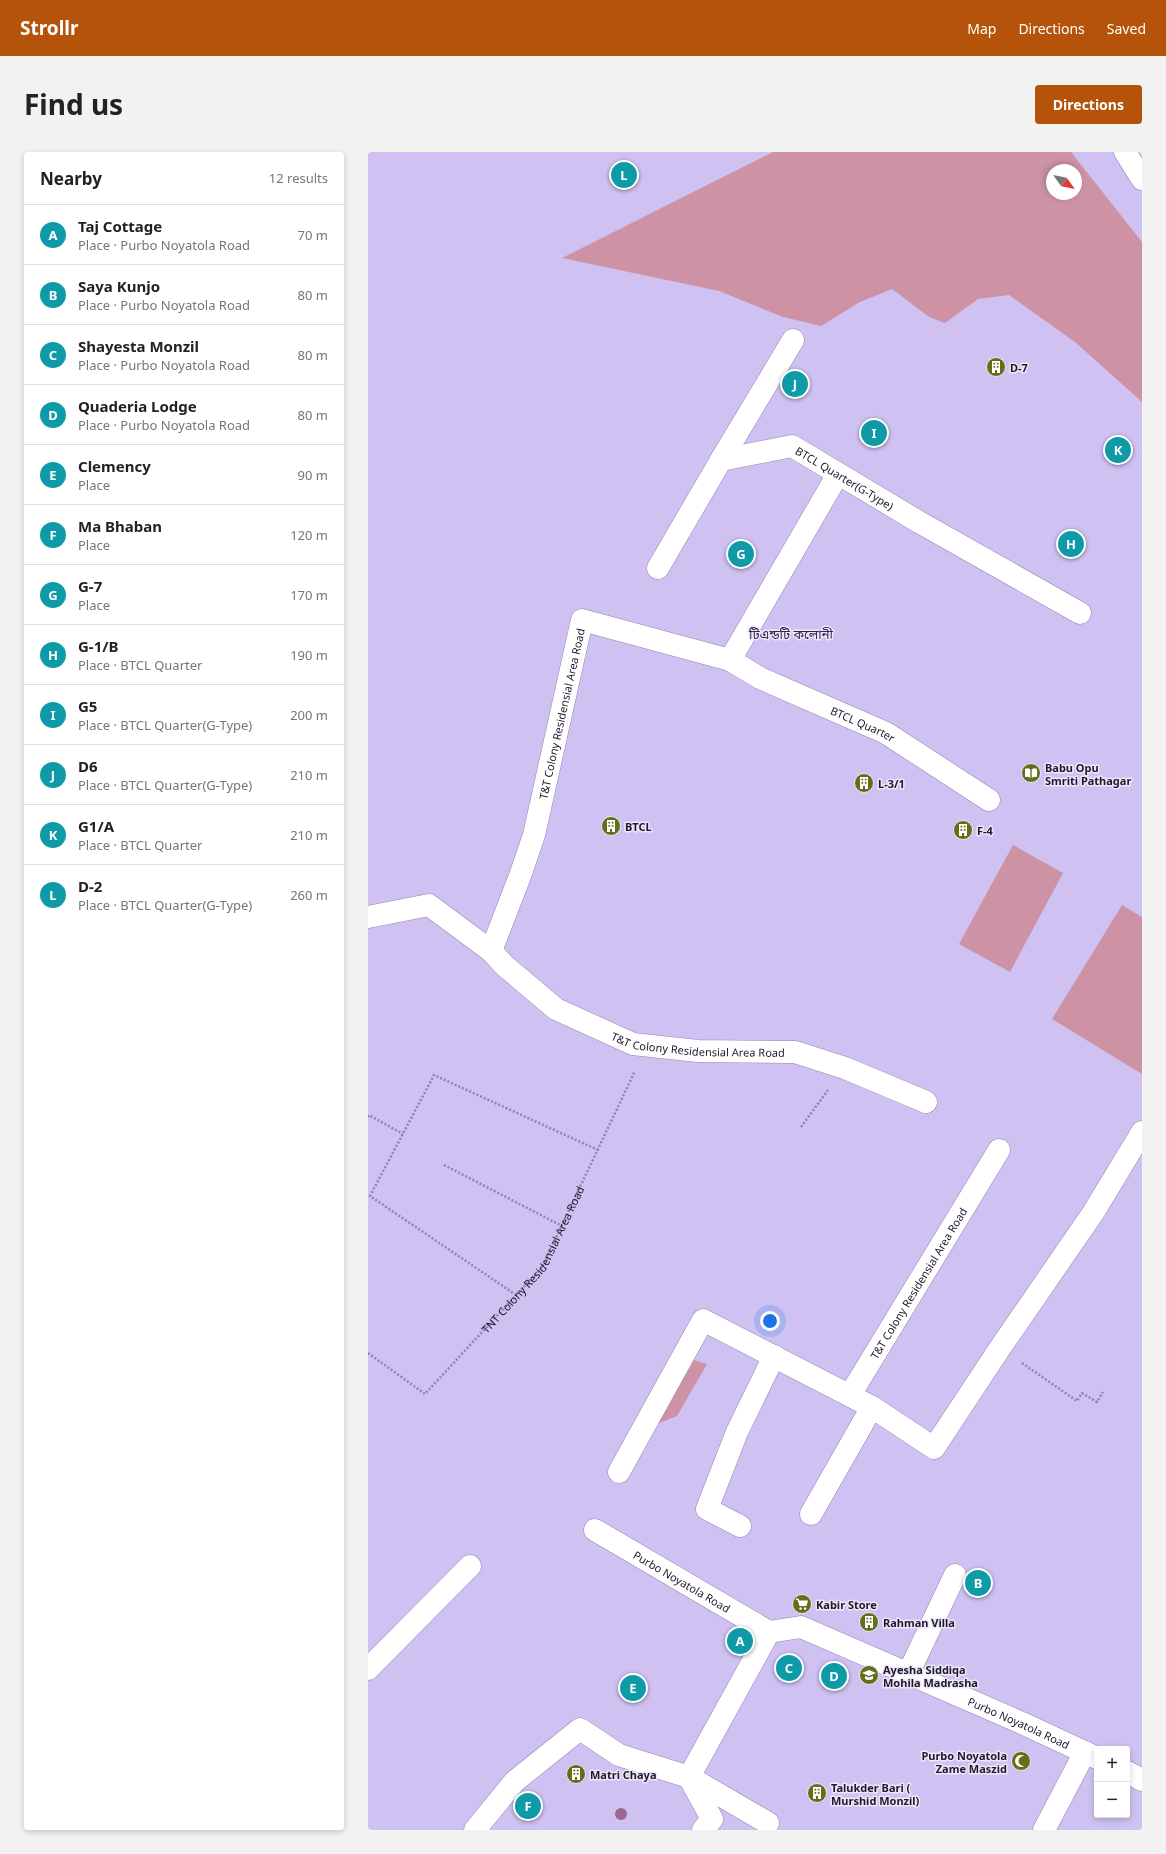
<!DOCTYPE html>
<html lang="en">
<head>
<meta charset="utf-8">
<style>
  :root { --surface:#fff; --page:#f2f2f2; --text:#222; --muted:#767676; --line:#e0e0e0; --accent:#b45309 }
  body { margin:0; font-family:"Noto Sans","Noto Sans Bengali",sans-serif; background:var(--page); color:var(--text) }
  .controls { position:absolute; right:12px; bottom:12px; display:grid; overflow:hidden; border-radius:4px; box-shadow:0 2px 6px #0003 }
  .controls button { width:36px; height:36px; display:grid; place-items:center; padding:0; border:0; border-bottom:1px solid var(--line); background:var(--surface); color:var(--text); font:20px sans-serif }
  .compass { position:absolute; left:678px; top:12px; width:36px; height:36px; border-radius:50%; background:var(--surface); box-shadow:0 2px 6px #0003; rotate:123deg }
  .you { position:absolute; left:402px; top:1169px; width:14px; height:14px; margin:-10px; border:3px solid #fff; border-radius:50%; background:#1a73e8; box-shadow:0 0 0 6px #1a73e833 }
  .badge { display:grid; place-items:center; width:26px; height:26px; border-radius:50%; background:var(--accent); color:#fff; font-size:13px; font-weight:700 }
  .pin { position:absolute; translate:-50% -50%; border:2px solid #fff; box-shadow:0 1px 4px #0006 }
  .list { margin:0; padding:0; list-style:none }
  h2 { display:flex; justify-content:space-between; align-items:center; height:52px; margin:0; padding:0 16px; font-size:17px }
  h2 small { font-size:13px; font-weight:400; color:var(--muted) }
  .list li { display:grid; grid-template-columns:26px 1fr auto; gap:12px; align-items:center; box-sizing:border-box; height:60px; padding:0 16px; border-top:1px solid var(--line) }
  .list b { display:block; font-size:15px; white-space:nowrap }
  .list p { margin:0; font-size:13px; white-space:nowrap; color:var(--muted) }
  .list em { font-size:13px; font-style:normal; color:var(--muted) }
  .map { position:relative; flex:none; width:774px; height:1678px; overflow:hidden; border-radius:4px }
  header { display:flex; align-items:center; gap:24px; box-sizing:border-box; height:56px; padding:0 20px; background:var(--accent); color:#fff }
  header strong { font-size:19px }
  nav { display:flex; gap:22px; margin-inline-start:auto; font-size:14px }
  .intro { display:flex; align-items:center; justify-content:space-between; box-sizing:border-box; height:96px; padding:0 24px }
  h1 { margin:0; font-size:28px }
  .button { padding:10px 18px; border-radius:4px; background:var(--accent); color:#fff; font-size:14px; font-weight:700 }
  main { display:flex; gap:24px; padding:0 24px }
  aside { flex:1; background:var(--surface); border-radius:4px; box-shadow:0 2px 6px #0003 }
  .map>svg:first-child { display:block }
</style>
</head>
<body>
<header>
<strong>Strollr</strong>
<nav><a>Map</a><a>Directions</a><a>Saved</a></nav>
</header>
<div class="intro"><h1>Find us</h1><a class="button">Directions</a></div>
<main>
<aside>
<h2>Nearby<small>12 results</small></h2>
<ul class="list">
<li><span class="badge" style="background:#0f9aa8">A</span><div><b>Taj Cottage</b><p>Place · Purbo Noyatola Road</p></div><em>70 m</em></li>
<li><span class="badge" style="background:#0f9aa8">B</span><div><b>Saya Kunjo</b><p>Place · Purbo Noyatola Road</p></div><em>80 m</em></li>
<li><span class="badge" style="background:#0f9aa8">C</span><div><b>Shayesta Monzil</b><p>Place · Purbo Noyatola Road</p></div><em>80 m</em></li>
<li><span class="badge" style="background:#0f9aa8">D</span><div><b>Quaderia Lodge</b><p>Place · Purbo Noyatola Road</p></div><em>80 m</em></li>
<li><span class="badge" style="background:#0f9aa8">E</span><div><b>Clemency</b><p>Place</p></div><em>90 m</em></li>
<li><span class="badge" style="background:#0f9aa8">F</span><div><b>Ma Bhaban</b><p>Place</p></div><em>120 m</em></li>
<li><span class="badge" style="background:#0f9aa8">G</span><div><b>G-7</b><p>Place</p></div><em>170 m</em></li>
<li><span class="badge" style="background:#0f9aa8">H</span><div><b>G-1/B</b><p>Place · BTCL Quarter</p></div><em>190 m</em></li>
<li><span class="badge" style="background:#0f9aa8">I</span><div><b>G5</b><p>Place · BTCL Quarter(G-Type)</p></div><em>200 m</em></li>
<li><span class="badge" style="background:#0f9aa8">J</span><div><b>D6</b><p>Place · BTCL Quarter(G-Type)</p></div><em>210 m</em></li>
<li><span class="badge" style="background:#0f9aa8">K</span><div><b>G1/A</b><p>Place · BTCL Quarter</p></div><em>210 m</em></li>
<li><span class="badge" style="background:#0f9aa8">L</span><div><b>D-2</b><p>Place · BTCL Quarter(G-Type)</p></div><em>260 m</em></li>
</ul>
</aside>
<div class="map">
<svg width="774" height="1678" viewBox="0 0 774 1678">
  <rect width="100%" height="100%" fill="#cfc1f2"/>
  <path fill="#cd93a5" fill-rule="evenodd" d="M405 0H703L774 90V250L707 190 641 143 610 147 577 171 561 165 524 137 492 150 453 174 415 165 351 139 194 106ZM684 18H708V42H684Z
    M645 693 695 721 642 820 591 792Z
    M754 753 774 765V922L684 867Z
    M326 1208 339 1212 309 1264 284 1274Z"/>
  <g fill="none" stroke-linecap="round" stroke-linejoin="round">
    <defs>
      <g id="street">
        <path d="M353 308 425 188"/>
        <path id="s2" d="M290 416 353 308 424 294 551 370 712 461"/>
        <path d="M362 508 470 322"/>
        <path id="s3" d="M0 765 61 753 123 799 137 814 188 857 265 892 330 899 427 900 477 916 558 950"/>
        <path id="s4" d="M123 799 152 724 166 683 214 468 362 508 392 526 518 581 621 648"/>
        <path id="s5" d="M482 1243 631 998"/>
        <path d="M251 1320 335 1168 504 1255 566 1296 632 1196 725 1061 774 980"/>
        <path d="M443 1362 504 1255"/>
        <path d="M372 1374 339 1357 369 1280 406 1204"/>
        <path id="s6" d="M227 1378 401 1480 433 1475 654 1571 729 1606"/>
        <path d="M0 1517 102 1414"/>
        <path d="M540 1522 587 1423"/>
        <path d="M759 1620 774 1628"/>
        <path d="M107 1678 147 1629 212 1577 251 1603 321 1625 400 1671"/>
        <path d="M335 1678 344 1667 321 1625 401 1480"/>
        <path d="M676 1678 717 1600"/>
      </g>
      <path id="secondary" d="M757 0 774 27"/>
    </defs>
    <use href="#street" stroke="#9385b3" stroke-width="23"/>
    <use href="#secondary" stroke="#9385b3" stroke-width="23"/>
    <g stroke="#8f84aa" stroke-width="2.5" stroke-dasharray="2 2" stroke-linecap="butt">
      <path d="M0 965 1 963 35 982"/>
      <path d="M433 975 460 938"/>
      <path d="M76 1013 194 1074"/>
      <path d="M148 1143 2 1044 66 923 230 998"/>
      <path id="s1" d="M0 1201 57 1242 174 1115 267 919"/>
      <path d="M654 1211 709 1249 714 1241 729 1250 735 1240"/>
    </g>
    <use href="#street" stroke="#fff" stroke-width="22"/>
    <use href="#secondary" stroke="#fff" stroke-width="22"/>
  </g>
  <circle fill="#996890" cx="253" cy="1662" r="6"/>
  <defs>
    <symbol id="building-disc" viewBox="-11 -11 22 22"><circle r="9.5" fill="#616f19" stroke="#ede7fb"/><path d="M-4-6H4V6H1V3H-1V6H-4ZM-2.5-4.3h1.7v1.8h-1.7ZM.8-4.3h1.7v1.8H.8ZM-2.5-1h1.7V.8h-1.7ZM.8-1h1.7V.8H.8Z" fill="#fff"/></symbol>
    <symbol id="library-disc" viewBox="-11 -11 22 22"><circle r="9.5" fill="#616f19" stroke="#ede7fb"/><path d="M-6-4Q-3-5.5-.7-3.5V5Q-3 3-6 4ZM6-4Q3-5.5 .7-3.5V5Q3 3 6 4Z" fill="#fff"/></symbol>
    <symbol id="supermarket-disc" viewBox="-11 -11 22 22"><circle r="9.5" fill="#616f19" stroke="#ede7fb"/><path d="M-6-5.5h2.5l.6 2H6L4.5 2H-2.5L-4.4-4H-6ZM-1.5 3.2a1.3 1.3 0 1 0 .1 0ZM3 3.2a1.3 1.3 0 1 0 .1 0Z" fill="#fff"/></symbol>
    <symbol id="school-disc" viewBox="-11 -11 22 22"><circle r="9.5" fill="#616f19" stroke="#ede7fb"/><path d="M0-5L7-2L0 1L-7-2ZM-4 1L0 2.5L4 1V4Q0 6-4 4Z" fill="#fff"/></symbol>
    <symbol id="mosque-disc" viewBox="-11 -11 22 22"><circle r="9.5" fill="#616f19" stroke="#ede7fb"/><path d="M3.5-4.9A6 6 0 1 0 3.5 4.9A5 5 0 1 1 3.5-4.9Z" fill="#fff"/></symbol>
  </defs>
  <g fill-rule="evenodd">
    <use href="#building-disc" x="617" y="204" width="22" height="22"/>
    <use href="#library-disc" x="652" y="610" width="22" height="22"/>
    <use href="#building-disc" x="485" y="620" width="22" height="22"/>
    <use href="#building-disc" x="232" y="663" width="22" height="22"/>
    <use href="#building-disc" x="584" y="667" width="22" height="22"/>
    <use href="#supermarket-disc" x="423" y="1441" width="22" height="22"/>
    <use href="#building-disc" x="490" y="1459" width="22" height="22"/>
    <use href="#school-disc" x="490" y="1512" width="22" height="22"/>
    <use href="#mosque-disc" x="642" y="1598" width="22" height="22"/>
    <use href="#building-disc" x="197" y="1611" width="22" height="22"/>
    <use href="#building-disc" x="438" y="1630" width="22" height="22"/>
  </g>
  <g text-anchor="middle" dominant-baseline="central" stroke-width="3" stroke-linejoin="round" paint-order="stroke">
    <g font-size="11" font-weight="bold" fill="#1f192b" stroke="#ede7fb" text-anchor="start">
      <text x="642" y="215">D-7</text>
      <text x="677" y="615">Babu Opu<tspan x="677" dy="13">Smriti Pathagar</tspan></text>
      <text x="510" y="631">L-3/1</text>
      <text x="257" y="674">BTCL</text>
      <text x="609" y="678">F-4</text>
      <text x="448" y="1452">Kabir Store</text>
      <text x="515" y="1470">Rahman Villa</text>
      <text x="515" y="1517">Ayesha Siddiqa<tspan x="515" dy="13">Mohila Madrasha</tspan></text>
      <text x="639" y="1603" text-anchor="end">Purbo Noyatola<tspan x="639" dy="13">Zame Maszid</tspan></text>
      <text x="222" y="1622">Matri Chaya</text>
      <text x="463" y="1635">Talukder Bari (<tspan x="463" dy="13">Murshid Monzil)</tspan></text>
    </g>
    <g font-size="11" fill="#1f192b" stroke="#ede7fb">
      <text stroke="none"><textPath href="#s2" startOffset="259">BTCL Quarter(G-Type)</textPath></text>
      <text stroke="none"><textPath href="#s4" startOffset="248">T&amp;T Colony Residensial Area Road</textPath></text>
      <text stroke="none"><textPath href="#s4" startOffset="645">BTCL Quarter</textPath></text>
      <text stroke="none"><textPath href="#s3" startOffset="376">T&amp;T Colony Residensial Area Road</textPath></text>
      <text stroke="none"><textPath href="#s1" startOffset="244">TNT Colony Residensial Area Road</textPath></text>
      <text stroke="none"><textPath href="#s5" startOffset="131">T&amp;T Colony Residensial Area Road</textPath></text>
      <text stroke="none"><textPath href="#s6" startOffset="101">Purbo Noyatola Road</textPath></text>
      <text stroke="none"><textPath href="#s6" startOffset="472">Purbo Noyatola Road</textPath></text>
    </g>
    <g font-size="13" fill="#33264c" stroke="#ede7fb">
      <text x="423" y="482">টিএন্ডটি কলোনী</text>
    </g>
  </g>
</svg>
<div class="controls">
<button>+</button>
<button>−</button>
</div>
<svg class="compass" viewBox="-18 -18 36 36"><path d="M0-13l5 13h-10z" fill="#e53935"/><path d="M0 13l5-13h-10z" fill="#767676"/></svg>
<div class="you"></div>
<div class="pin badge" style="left:372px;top:1489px;background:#0f9aa8">A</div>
<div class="pin badge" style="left:610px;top:1431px;background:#0f9aa8">B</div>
<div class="pin badge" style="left:421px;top:1516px;background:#0f9aa8">C</div>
<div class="pin badge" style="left:466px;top:1524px;background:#0f9aa8">D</div>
<div class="pin badge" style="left:265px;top:1536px;background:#0f9aa8">E</div>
<div class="pin badge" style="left:160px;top:1654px;background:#0f9aa8">F</div>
<div class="pin badge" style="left:373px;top:402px;background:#0f9aa8">G</div>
<div class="pin badge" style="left:703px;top:392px;background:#0f9aa8">H</div>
<div class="pin badge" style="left:506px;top:281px;background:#0f9aa8">I</div>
<div class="pin badge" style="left:427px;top:232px;background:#0f9aa8">J</div>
<div class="pin badge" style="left:750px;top:298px;background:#0f9aa8">K</div>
<div class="pin badge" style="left:256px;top:23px;background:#0f9aa8">L</div>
</div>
</main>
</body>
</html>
